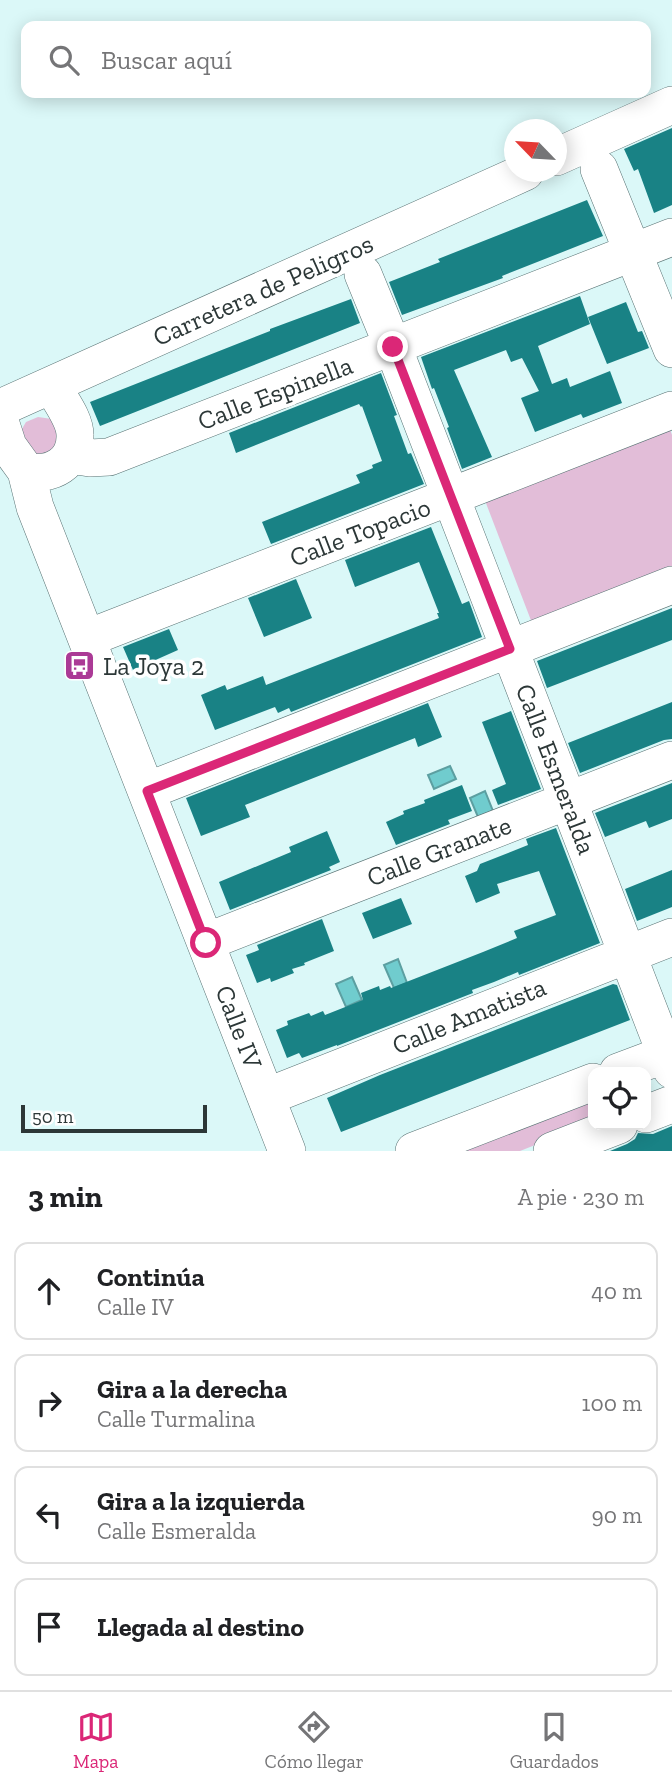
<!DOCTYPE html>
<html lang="es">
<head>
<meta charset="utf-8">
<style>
  :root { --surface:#fff; --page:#f6f6f6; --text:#202124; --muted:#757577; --line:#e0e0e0; --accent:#db2777 }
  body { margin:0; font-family:"Zilla Slab",serif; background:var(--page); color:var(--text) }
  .controls { position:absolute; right:21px; bottom:21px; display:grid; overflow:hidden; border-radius:14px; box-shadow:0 4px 18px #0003 }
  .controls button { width:63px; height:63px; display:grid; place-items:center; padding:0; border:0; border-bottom:2px solid var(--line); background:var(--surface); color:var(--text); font:35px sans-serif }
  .compass { position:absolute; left:504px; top:119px; width:63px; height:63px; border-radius:50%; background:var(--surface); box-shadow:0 4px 18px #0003; rotate:295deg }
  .scale { position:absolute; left:21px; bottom:18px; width:186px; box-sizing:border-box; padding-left:7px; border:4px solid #2c3737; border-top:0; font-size:19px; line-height:24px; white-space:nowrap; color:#2c3737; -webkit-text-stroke:5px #fff; paint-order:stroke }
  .stop { position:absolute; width:21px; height:21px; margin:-16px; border:5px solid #db2777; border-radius:50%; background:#fff }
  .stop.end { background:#db2777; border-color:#fff; box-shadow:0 2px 7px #0008 }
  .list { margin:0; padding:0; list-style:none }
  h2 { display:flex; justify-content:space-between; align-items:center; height:91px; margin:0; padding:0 28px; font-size:30px }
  h2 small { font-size:23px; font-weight:400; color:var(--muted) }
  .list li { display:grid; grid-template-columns:46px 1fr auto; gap:21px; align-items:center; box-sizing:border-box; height:98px; margin:0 14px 14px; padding:0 14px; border:2px solid var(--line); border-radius:14px }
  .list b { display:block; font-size:26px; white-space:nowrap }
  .list p { margin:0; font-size:23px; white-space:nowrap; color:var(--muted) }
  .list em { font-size:23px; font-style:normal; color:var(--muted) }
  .icon { flex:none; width:38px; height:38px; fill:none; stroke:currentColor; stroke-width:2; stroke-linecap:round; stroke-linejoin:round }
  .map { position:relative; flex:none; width:672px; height:1151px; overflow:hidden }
  .search { position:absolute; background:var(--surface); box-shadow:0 4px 18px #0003; left:21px; right:21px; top:21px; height:77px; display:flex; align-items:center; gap:18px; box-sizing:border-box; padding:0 24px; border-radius:14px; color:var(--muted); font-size:26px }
  .sheet { height:539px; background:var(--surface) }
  nav { display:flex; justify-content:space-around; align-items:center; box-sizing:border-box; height:98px; border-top:2px solid var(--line); background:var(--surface); font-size:19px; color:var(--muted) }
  nav a { display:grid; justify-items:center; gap:4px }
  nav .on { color:var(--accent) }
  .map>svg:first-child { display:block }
</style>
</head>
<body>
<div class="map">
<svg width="672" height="1151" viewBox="0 0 672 1151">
  <rect width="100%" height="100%" fill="#dbf8f8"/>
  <path fill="#e2bdd8" d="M38 417 52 419 62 444 40 461 19 434 26 422Z
    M669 426 672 435V568L532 623 484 498Z
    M593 1097V1122L520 1151H449Z"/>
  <path fill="#70ccce" stroke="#5c9fa1" stroke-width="2" d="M450 766 456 779 434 789 428 775Z
    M485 791 493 811 478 817 470 798Z
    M398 959 407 983 394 988 384 965Z
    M352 977 362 1000 346 1007 336 984Z"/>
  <path fill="#198285" d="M672 128V205L654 213 638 169 634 171 624 149Z
    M587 200 603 236 502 276 503 278 402 315 389 282 440 262 438 259Z
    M580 296 590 324 538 346 552 384 567 378 570 387 610 371 622 403 583 418 581 414 535 432 521 398 539 391 522 358 511 362 506 350 454 370 492 457 462 469 447 428 449 427 434 388 432 389 421 357Z
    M351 299 360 323 100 426 90 402 270 331V329Z
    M626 302 638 332 642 331 649 348 607 364 588 317Z
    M381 373 397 415 394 416 408 454 411 453 424 484 271 544 262 522 360 483 356 475 373 468 372 465 382 461 362 406 361 407 359 404 236 453 229 433Z
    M431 527 462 604 469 601 482 637 291 712 289 708 278 713 275 707 215 730 201 695 225 685 227 690 263 676 266 685 439 618 437 613H439L419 562 355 587 345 560Z
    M296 579 312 618 264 637 248 598Z
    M672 608V640L547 688 537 661Z
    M169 629 178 650 133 670 123 647Z
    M672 702V739L664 740 580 773 568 743Z
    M428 703 442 737 418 747 415 738 245 805 250 817 201 836 186 798Z
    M511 711 541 789 498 805 492 790 506 784 482 722Z
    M672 783V819L649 828 646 821 605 837 595 813Z
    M462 785 472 811 448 820 450 824 396 845 386 822 404 814 403 811 425 803 424 800Z
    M556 828 600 943 519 975 518 972 494 982 472 990 473 993 337 1046V1045L302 1058 299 1053 287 1058 276 1030 288 1025 287 1021 309 1013 311 1016 323 1011 325 1015 363 1000 361 993 379 986 380 990 390 986 391 988 483 952 517 938 514 931 556 915 539 871 497 884 500 893 476 903 465 876 477 871 480 864 528 845 526 839Z
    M327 831 340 862 329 867 331 870 230 910 219 882 291 852 289 847Z
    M672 870V907L637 921 625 889Z
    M401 898 412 924 373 939 362 913Z
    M322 919 334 951 304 963 305 965 292 969 294 973 271 982 270 978 257 983 246 955 259 950 257 945Z
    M613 984 617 985 630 1020 341 1132 327 1098 380 1075Z
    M672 1126V1151H610L627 1144 635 1139 638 1133 653 1134Z"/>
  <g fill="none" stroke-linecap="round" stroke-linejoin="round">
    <defs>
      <path id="minor" d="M556 157 672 105
        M599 169 672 349
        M363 274 393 347 672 1070
        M0 408 525 172
        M0 421 8 446 26 471C51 477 76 463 75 435 75 418 59 400 52 385
        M71 455 90 458 109 457 672 237
        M26 471 35 507 287 1151
        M88 638 672 410
        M147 791 672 585
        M206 942 672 760
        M618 1072 666 1054
        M266 1097 672 937
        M646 1114 672 1104
        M414 1151 593 1082
        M552 1151 619 1125"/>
    </defs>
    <use href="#minor" stroke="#597374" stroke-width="38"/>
    <use href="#minor" stroke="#fff" stroke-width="37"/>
  </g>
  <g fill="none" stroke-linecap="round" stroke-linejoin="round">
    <path stroke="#db2777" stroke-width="9" d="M206 943 147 791 510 649 393 347"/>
  </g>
  <defs>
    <symbol id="bus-square" viewBox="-11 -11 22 22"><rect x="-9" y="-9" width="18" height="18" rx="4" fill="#ab3a96" stroke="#fff"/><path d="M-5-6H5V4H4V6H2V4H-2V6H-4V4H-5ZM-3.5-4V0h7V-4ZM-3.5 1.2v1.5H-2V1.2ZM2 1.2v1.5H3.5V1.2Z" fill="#fff"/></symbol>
  </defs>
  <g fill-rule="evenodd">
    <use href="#bus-square" x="62" y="648" width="35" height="35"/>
  </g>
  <g text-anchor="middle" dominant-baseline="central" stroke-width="7" stroke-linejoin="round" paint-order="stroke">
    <g font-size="26" fill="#2c3737" stroke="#fff">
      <text transform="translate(263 290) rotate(-24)">Carretera de Peligros</text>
      <text transform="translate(275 393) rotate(-21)">Calle Espinella</text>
      <text transform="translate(360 532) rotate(-21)">Calle Topacio</text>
      <text transform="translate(556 769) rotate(69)">Calle Esmeralda</text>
      <text transform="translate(439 851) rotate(-21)">Calle Granate</text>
      <text transform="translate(469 1016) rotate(-22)">Calle Amatista</text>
      <text transform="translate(239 1027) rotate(69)">Calle IV</text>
    </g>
    <g font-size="26" fill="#2c3737" stroke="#fff" text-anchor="start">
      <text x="103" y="666">La Joya 2</text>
    </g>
  </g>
</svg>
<div class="controls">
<button><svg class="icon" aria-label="locate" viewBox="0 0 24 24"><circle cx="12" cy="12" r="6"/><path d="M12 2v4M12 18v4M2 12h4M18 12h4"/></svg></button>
</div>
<svg class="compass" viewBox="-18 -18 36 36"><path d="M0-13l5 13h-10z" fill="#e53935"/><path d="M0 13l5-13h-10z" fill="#757577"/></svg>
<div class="scale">50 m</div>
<div class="stop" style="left:206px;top:943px"></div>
<div class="stop end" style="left:393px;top:347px"></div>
<div class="search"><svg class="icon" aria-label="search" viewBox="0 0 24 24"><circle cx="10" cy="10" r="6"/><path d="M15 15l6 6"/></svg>Buscar aquí</div>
</div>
<section class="sheet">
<h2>3 min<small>A pie · 230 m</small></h2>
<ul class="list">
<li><svg class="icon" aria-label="ahead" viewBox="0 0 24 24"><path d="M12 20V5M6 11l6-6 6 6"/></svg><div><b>Continúa</b><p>Calle IV</p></div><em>40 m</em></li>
<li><svg class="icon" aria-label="right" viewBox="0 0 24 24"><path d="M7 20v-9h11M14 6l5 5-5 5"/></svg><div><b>Gira a la derecha</b><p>Calle Turmalina</p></div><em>100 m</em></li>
<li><svg class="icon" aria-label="left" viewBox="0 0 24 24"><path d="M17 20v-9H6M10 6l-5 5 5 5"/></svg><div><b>Gira a la izquierda</b><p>Calle Esmeralda</p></div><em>90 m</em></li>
<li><svg class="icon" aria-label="arrive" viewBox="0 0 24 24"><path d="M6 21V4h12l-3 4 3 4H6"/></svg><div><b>Llegada al destino</b></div></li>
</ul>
</section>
<nav>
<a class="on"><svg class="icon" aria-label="map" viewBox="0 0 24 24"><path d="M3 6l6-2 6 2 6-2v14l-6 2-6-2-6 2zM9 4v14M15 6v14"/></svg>Mapa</a>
<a><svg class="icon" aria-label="directions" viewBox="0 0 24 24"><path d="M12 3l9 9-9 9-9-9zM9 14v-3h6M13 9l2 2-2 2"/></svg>Cómo llegar</a>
<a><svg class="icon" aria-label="saved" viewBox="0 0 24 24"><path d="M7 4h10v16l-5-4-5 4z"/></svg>Guardados</a>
</nav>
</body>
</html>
